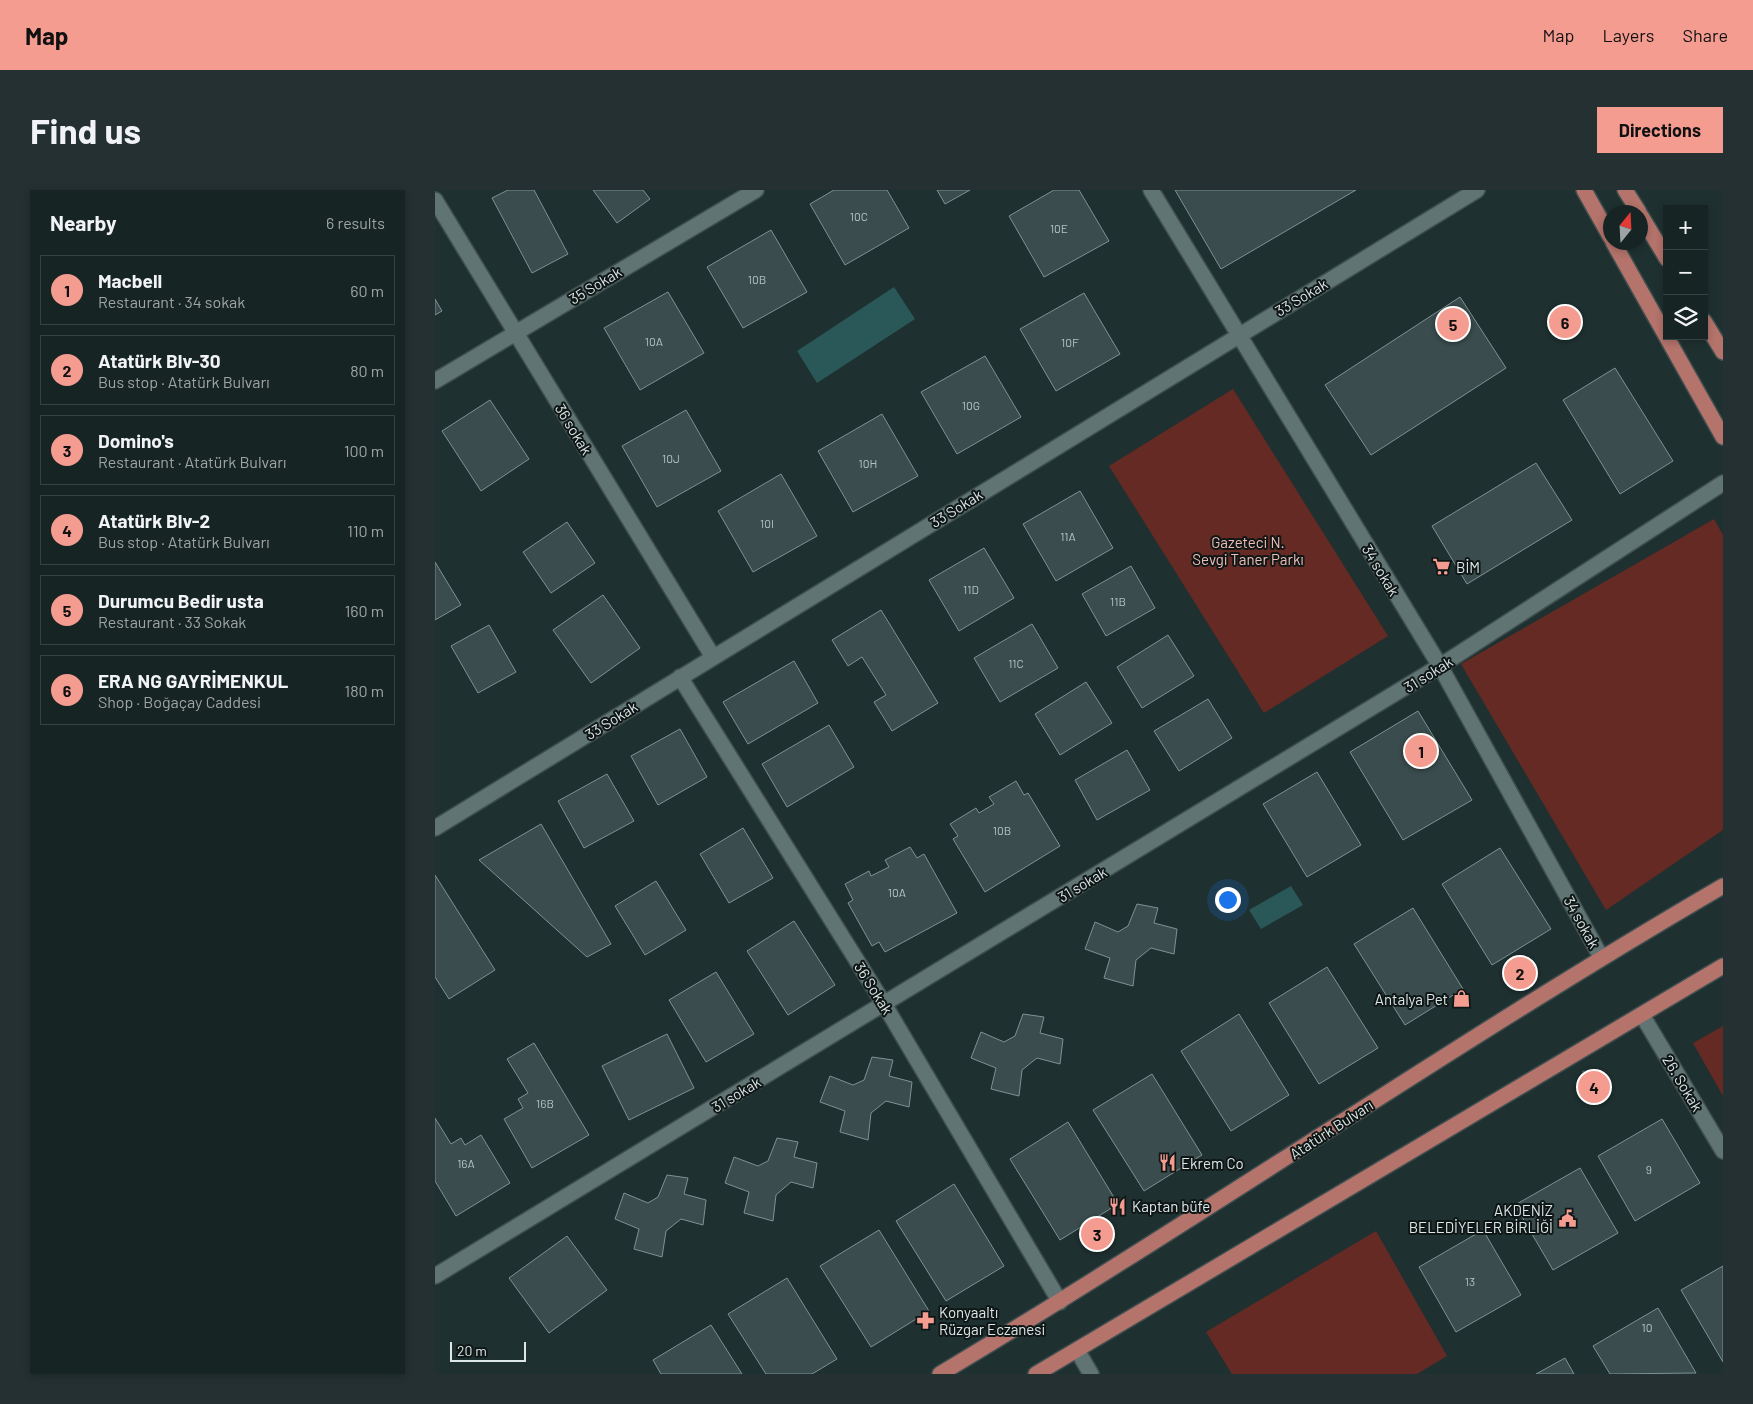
<!DOCTYPE html>
<html lang="en">
<head>
<meta charset="utf-8">
<style>
  :root { --surface:#172424; --page:#243031; --text:#f1f3f6; --muted:#9ea4a6; --line:#364141; --accent:#f59c91 }
  body { margin:0; font-family:Barlow,sans-serif; background:var(--page); color:var(--text) }
  .controls { position:absolute; right:15px; top:15px; display:grid; overflow:hidden; border-radius:0px; box-shadow:0 2px 8px #0003 }
  .controls button { width:45px; height:45px; display:grid; place-items:center; padding:0; border:0; border-bottom:1px solid var(--line); background:var(--surface); color:var(--text); font:25px sans-serif }
  .compass { position:absolute; left:1168px; top:15px; width:45px; height:45px; border-radius:50%; background:var(--surface); box-shadow:0 2px 8px #0003; rotate:18deg }
  .scale { position:absolute; left:15px; bottom:12px; width:76px; box-sizing:border-box; padding-left:5px; border:2px solid #dde7e7; border-top:0; font-size:14px; line-height:18px; white-space:nowrap; color:#dde7e7; -webkit-text-stroke:4px #0f1616; paint-order:stroke }
  .you { position:absolute; left:792px; top:709px; width:18px; height:18px; margin:-12px; border:4px solid #fff; border-radius:50%; background:#1a73e8; box-shadow:0 0 0 8px #1a73e833 }
  .badge { display:grid; place-items:center; width:32px; height:32px; border-radius:50%; background:var(--accent); color:#111; font-size:16px; font-weight:700 }
  .pin { position:absolute; translate:-50% -50%; border:2px solid #fff; box-shadow:0 1px 5px #0006 }
  .list { margin:0; padding:0; list-style:none }
  h2 { display:flex; justify-content:space-between; align-items:center; height:65px; margin:0; padding:0 20px; font-size:21px }
  h2 small { font-size:16px; font-weight:400; color:var(--muted) }
  .list li { display:grid; grid-template-columns:32px 1fr auto; gap:15px; align-items:center; box-sizing:border-box; height:70px; margin:0 10px 10px; padding:0 10px; border:1px solid var(--line); border-radius:0px }
  .list b { display:block; font-size:19px; white-space:nowrap }
  .list p { margin:0; font-size:16px; white-space:nowrap; color:var(--muted) }
  .list em { font-size:16px; font-style:normal; color:var(--muted) }
  .icon { flex:none; width:28px; height:28px; fill:none; stroke:currentColor; stroke-width:2; stroke-linecap:round; stroke-linejoin:round }
  .map { position:relative; flex:none; width:1288px; height:1184px; overflow:hidden; border-radius:0px }
  header { display:flex; align-items:center; gap:30px; box-sizing:border-box; height:70px; padding:0 25px; background:var(--accent); color:#111 }
  header strong { font-size:24px }
  nav { display:flex; gap:28px; margin-inline-start:auto; font-size:18px }
  .intro { display:flex; align-items:center; justify-content:space-between; box-sizing:border-box; height:120px; padding:0 30px }
  h1 { margin:0; font-size:35px }
  .button { padding:12px 22px; border-radius:0px; background:var(--accent); color:#111; font-size:18px; font-weight:700 }
  main { display:flex; gap:30px; padding:0 30px }
  aside { flex:1; background:var(--surface); border-radius:0px; box-shadow:0 2px 8px #0003 }
  .map>svg:first-child { display:block }
</style>
</head>
<body>
<header>
<strong>Map</strong>
<nav><a>Map</a><a>Layers</a><a>Share</a></nav>
</header>
<div class="intro"><h1>Find us</h1><a class="button">Directions</a></div>
<main>
<aside>
<h2>Nearby<small>6 results</small></h2>
<ul class="list">
<li><span class="badge">1</span><div><b>Macbell</b><p>Restaurant · 34 sokak</p></div><em>60 m</em></li>
<li><span class="badge">2</span><div><b>Atatürk Blv-30</b><p>Bus stop · Atatürk Bulvarı</p></div><em>80 m</em></li>
<li><span class="badge">3</span><div><b>Domino's</b><p>Restaurant · Atatürk Bulvarı</p></div><em>100 m</em></li>
<li><span class="badge">4</span><div><b>Atatürk Blv-2</b><p>Bus stop · Atatürk Bulvarı</p></div><em>110 m</em></li>
<li><span class="badge">5</span><div><b>Durumcu Bedir usta</b><p>Restaurant · 33 Sokak</p></div><em>160 m</em></li>
<li><span class="badge">6</span><div><b>ERA NG GAYRİMENKUL</b><p>Shop · Boğaçay Caddesi</p></div><em>180 m</em></li>
</ul>
</aside>
<div class="map">
<svg width="1288" height="1184" viewBox="0 0 1288 1184">
  <rect width="100%" height="100%" fill="#1f3030"/>
  <path fill="#652a24" d="M798 199 953 446 829 523 674 276Z
    M1279 329 1288 345V640L1171 720 1026 474Z
    M1288 836V906L1258 853Z
    M941 1041 1012 1166 982 1184H797L771 1142Z"/>
  <path fill="#2a5758" d="M459 97 480 129 382 193 362 161Z
    M856 696 868 715 826 739 814 720Z"/>
  <path fill="#3a4c4d" stroke="#7f9292" d="M73 0H99L133 64 97 83 57 8Z
    M158 0H208L215 9 182 33Z
    M399 0H452L474 38 410 75 375 14Z
    M502 0H535L510 14Z
    M619 0H644L674 51 609 87 574 26Z
    M740 0H921L786 79Z
    M336 40 372 102 308 138 272 77Z
    M233 102 269 163 205 200 169 138Z
    M649 103 685 164 621 201 585 139Z
    M1025 107 1071 178 936 265 890 195Z
    M0 109 7 121 0 125Z
    M550 166 586 227 522 264 486 202Z
    M1180 178 1238 271 1185 304 1128 210Z
    M55 210 94 269 46 301 7 241Z
    M251 220 286 281 222 317 187 256Z
    M447 224 483 286 418 322 383 261Z
    M1101 273 1137 330 1032 394 997 336Z
    M346 284 382 346 318 382 283 321Z
    M645 301 678 358 621 391 588 334Z
    M132 332 160 373 116 403 88 362Z
    M549 358 579 408 524 441 494 390Z
    M0 372 26 415 0 430Z
    M696 376 720 418 671 446 647 404Z
    M168 405 205 458 156 493 118 440Z
    M446 420 503 513 457 541 439 512 451 505 427 467 413 476 397 450Z
    M597 434 623 478 565 512 539 468Z
    M54 435 81 482 43 503 16 456Z
    M733 445 759 486 707 518 682 477Z
    M359 471 383 513 313 554 288 512Z
    M651 492 677 533 625 565 600 524Z
    M773 509 797 548 744 581 719 541Z
    M983 521 1037 610 968 650 915 562Z
    M394 535 419 577 352 617 327 574Z
    M245 539 272 587 223 615 196 566Z
    M692 560 715 600 662 630 640 590Z
    M882 582 926 655 872 687 828 614Z
    M172 584 199 631 149 658 123 611Z
    M581 591 589 605 593 603 625 656 550 702 518 649 523 646 515 634 541 618 544 623 559 614 554 607Z
    M106 634 176 754 152 767 44 670Z
    M308 638 338 688 294 713 265 664Z
    M475 657 482 668 489 664 522 723 450 762 444 752 437 756 413 713 418 710 410 694 434 681 436 686 454 677 450 670Z
    M1065 658 1116 739 1057 775 1007 694Z
    M0 685 60 780 14 809 0 787Z
    M221 691 251 740 210 765 180 716Z
    M702 714 723 718 719 733 742 739 739 764 716 758 701 770 698 796 669 788 675 768 650 759 660 732 683 742 693 736Z
    M978 718 1028 799 970 835 919 754Z
    M359 731 400 795 353 825 312 761Z
    M892 777 943 858 884 894 834 813Z
    M281 782 319 844 271 872 234 810Z
    M588 824 609 827 605 843 628 849 625 874 602 868 587 880 584 906 556 899 561 878 536 868 546 842 569 852 580 846Z
    M804 824 854 905 796 941 746 861Z
    M232 844 259 898 194 930 167 876Z
    M99 853 154 945 97 978 69 929 88 918 83 909 93 903 72 869Z
    M437 867 458 870 454 886 477 892 474 917 451 911 436 923 433 950 405 942 410 921 385 912 395 886 418 895 429 890Z
    M717 884 767 965 709 1001 658 920Z
    M0 928 16 954 26 948 30 955 46 945 75 993 21 1026 0 991Z
    M1227 929 1265 993 1200 1031 1163 966Z
    M633 932 683 1014 625 1050 575 969Z
    M342 948 363 952 359 967 382 973 378 998 356 992 341 1005 338 1031 309 1023 314 1002 290 993 299 967 323 976 333 971Z
    M1145 978 1183 1043 1118 1080 1080 1015Z
    M232 985 253 988 249 1004 271 1010 268 1035 246 1029 231 1041 227 1067 199 1059 204 1039 180 1029 189 1003 213 1013 223 1007Z
    M519 994 569 1076 511 1111 461 1031Z
    M444 1040 494 1121 436 1157 385 1076Z
    M1048 1040 1086 1105 1021 1142 984 1077Z
    M132 1046 172 1100 114 1143 74 1088Z
    M1288 1076V1172L1246 1100Z
    M352 1088 402 1169 377 1184H331L293 1124Z
    M1223 1118 1261 1183 1175 1184 1158 1156Z
    M276 1135 307 1184H226L218 1170Z
    M1130 1168 1139 1184H1101Z"/>
  <g fill="none" stroke-linecap="round" stroke-linejoin="round">
    <defs>
      <path id="minor" d="M716 0 1005 476 1166 767
        M0 10 278 467
        M0 191 321 0
        M245 487 449 814 625 1112
        M0 638 1042 0
        M1207 825 1288 961
        M0 1086 1005 476 1288 293
        M642 1160 656 1184"/>
      <path id="major" d="M1149 0 1176 48
        M1190 0 1204 22
        M1206 26 1232 69
        M1178 52 1288 247
        M1269 131 1288 162
        M505 1184C769 1026 1022 851 1288 696
        M601 1184 1288 776"/>
    </defs>
    <use href="#minor" stroke="#3f4e4e" stroke-width="18"/>
    <use href="#major" stroke="#3f4e4e" stroke-width="18"/>
    <path stroke="#586767" stroke-width="3" stroke-dasharray="1 4" stroke-linecap="butt" d="M1085 783 1091 793
      M1148 881 1159 897"/>
    <use href="#minor" stroke="#617474" stroke-width="15"/>
    <use href="#major" stroke="#b4736b" stroke-width="15"/>
  </g>
  <defs>
    <symbol id="supermarket-bare" viewBox="-9 -9 18 18"><path d="M-6-5.5h2.5l.6 2H6L4.5 2H-2.5L-4.4-4H-6ZM-1.5 3.2a1.3 1.3 0 1 0 .1 0ZM3 3.2a1.3 1.3 0 1 0 .1 0Z" fill="#f59c91" stroke="#0f1616" stroke-width="2.5" paint-order="stroke"/></symbol>
    <symbol id="shop-bare" viewBox="-9 -9 18 18"><path d="M-5-2.5h2.3a2.7 3.5 0 0 1 5.4 0H5L5.5 6h-11ZM-1.5-2.5h3a1.5 2.3 0 0 0-3 0Z" fill="#f59c91" stroke="#0f1616" stroke-width="2.5" paint-order="stroke"/></symbol>
    <symbol id="restaurant-bare" viewBox="-9 -9 18 18"><path d="M-5-6h1v4h1v-4h1v4h1v-4h1v5L-1.5 .5V6h-2V.5L-5-1ZM5-6V6H3V1.5H1.5Q1.5-4 5-6Z" fill="#f59c91" stroke="#0f1616" stroke-width="2.5" paint-order="stroke"/></symbol>
    <symbol id="civic-bare" viewBox="-9 -9 18 18"><path d="M-.6-6.5H3V-4.5H.6V-3L4-1V1h2V6H-6V1h2V-1L-.6-3ZM-1.2 2.5V6h2.4V2.5Z" fill="#f59c91" stroke="#0f1616" stroke-width="2.5" paint-order="stroke"/></symbol>
    <symbol id="pharmacy-bare" viewBox="-9 -9 18 18"><path d="M-2-6h4v4h4v4h-4v4h-4v-4h-4v-4h4Z" fill="#f59c91" stroke="#0f1616" stroke-width="2.5" paint-order="stroke"/></symbol>
  </defs>
  <g fill-rule="evenodd">
    <use href="#supermarket-bare" x="994" y="364" width="25" height="25"/>
    <use href="#shop-bare" x="1014" y="796" width="25" height="25"/>
    <use href="#restaurant-bare" x="720" y="960" width="25" height="25"/>
    <use href="#restaurant-bare" x="670" y="1004" width="25" height="25"/>
    <use href="#civic-bare" x="1120" y="1016" width="25" height="25"/>
    <use href="#pharmacy-bare" x="478" y="1118" width="25" height="25"/>
  </g>
  <g text-anchor="middle" dominant-baseline="central" stroke-width="4" stroke-linejoin="round" paint-order="stroke">
    <g font-size="12" fill="#b4c0c0">
      <text x="424" y="26">10C</text>
      <text x="624" y="38">10E</text>
      <text x="322" y="89">10B</text>
      <text x="219" y="151">10A</text>
      <text x="635" y="152">10F</text>
      <text x="536" y="215">10G</text>
      <text x="236" y="268">10J</text>
      <text x="433" y="273">10H</text>
      <text x="332" y="333">10I</text>
      <text x="633" y="346">11A</text>
      <text x="536" y="399">11D</text>
      <text x="683" y="411">11B</text>
      <text x="581" y="473">11C</text>
      <text x="567" y="640">10B</text>
      <text x="462" y="702">10A</text>
      <text x="110" y="913">16B</text>
      <text x="31" y="973">16A</text>
      <text x="1214" y="979">9</text>
      <text x="1035" y="1091">13</text>
      <text x="1212" y="1137">10</text>
    </g>
    <g font-size="15" fill="#dde7e7" stroke="#0f1616">
      <text transform="translate(160 95) rotate(-31)">35 Sokak</text>
      <text transform="translate(866 107) rotate(-31)">33 Sokak</text>
      <text transform="translate(139 239) rotate(59)">36 sokak</text>
      <text transform="translate(521 318) rotate(-32)">33 Sokak</text>
      <text transform="translate(946 380) rotate(59)">34 sokak</text>
      <text transform="translate(993 484) rotate(-32)">31 sokak</text>
      <text transform="translate(176 530) rotate(-32)">33 Sokak</text>
      <text transform="translate(647 694) rotate(-31)">31 sokak</text>
      <text transform="translate(1147 732) rotate(61)">34 sokak</text>
      <text transform="translate(439 798) rotate(58)">36 Sokak</text>
      <text transform="translate(1248 893) rotate(59)">26. Sokak</text>
      <text transform="translate(301 904) rotate(-31)">31 sokak</text>
      <text transform="translate(896 939) rotate(-33)">Atatürk Bulvarı</text>
    </g>
    <g font-size="15" fill="#f1bdb5" stroke="#0f1616">
      <text x="813" y="352">Gazeteci N.<tspan x="813" dy="17">Sevgi Taner Parkı</tspan></text>
    </g>
    <g font-size="15" fill="#dde7e7" stroke="#0f1616" text-anchor="start">
      <text x="1021" y="377">BİM</text>
      <text x="1013" y="809" text-anchor="end">Antalya Pet</text>
      <text x="746" y="973">Ekrem Co</text>
      <text x="697" y="1016">Kaptan büfe</text>
      <text x="1118" y="1020" text-anchor="end">AKDENİZ<tspan x="1118" dy="17">BELEDİYELER BİRLİĞİ</tspan></text>
      <text x="504" y="1122">Konyaaltı<tspan x="504" dy="17">Rüzgar Eczanesi</tspan></text>
    </g>
  </g>
</svg>
<div class="controls">
<button>+</button>
<button>−</button>
<button><svg class="icon" aria-label="layers" viewBox="0 0 24 24"><path d="M12 4l9 5-9 5-9-5zM3 14l9 5 9-5"/></svg></button>
</div>
<svg class="compass" viewBox="-18 -18 36 36"><path d="M0-13l5 13h-10z" fill="#e53935"/><path d="M0 13l5-13h-10z" fill="#9ea4a6"/></svg>
<div class="scale">20 m</div>
<div class="you"></div>
<div class="pin badge" style="left:986px;top:561px">1</div>
<div class="pin badge" style="left:1085px;top:783px">2</div>
<div class="pin badge" style="left:662px;top:1044px">3</div>
<div class="pin badge" style="left:1159px;top:897px">4</div>
<div class="pin badge" style="left:1018px;top:134px">5</div>
<div class="pin badge" style="left:1130px;top:132px">6</div>
</div>
</main>
</body>
</html>
